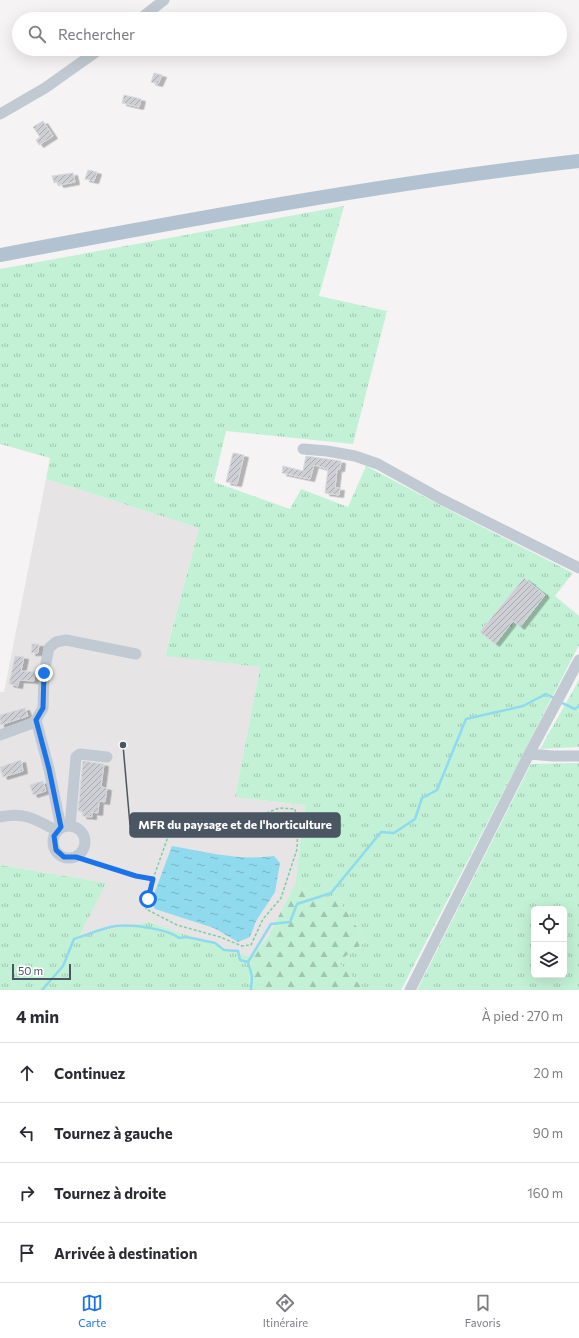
<!DOCTYPE html>
<html lang="fr">
<head>
<meta charset="utf-8">
<style>
  :root { --surface:#fff; --page:#f2f2f3; --text:#2b2b33; --muted:#7c7c81; --line:#e1e1e2; --accent:#1a73e8 }
  body { margin:0; font-family:Commissioner,sans-serif; background:var(--page); color:var(--text) }
  .controls { position:absolute; right:12px; bottom:12px; display:grid; overflow:hidden; border-radius:6px; box-shadow:0 4px 16px #0002 }
  .controls button { width:36px; height:36px; display:grid; place-items:center; padding:0; border:0; border-bottom:1px solid var(--line); background:var(--surface); color:var(--text); font:20px sans-serif }
  .scale { position:absolute; left:12px; bottom:10px; width:59px; box-sizing:border-box; padding-left:4px; border:2px solid #4a5661; border-top:0; font-size:11px; line-height:14px; white-space:nowrap; color:#4a5661; -webkit-text-stroke:3px #fff; paint-order:stroke }
  .stop { position:absolute; width:12px; height:12px; margin:-9px; border:3px solid #1a73e8; border-radius:50%; background:#fff }
  .stop.end { background:#1a73e8; border-color:#fff; box-shadow:0 1px 4px #0008 }
  .list { margin:0; padding:0; list-style:none }
  h2 { display:flex; justify-content:space-between; align-items:center; height:52px; margin:0; padding:0 16px; font-size:17px }
  h2 small { font-size:13px; font-weight:400; color:var(--muted) }
  .list li { display:grid; grid-template-columns:26px 1fr auto; gap:12px; align-items:center; box-sizing:border-box; height:60px; padding:0 16px; border-top:1px solid var(--line) }
  .list b { display:block; font-size:15px; white-space:nowrap }
  .list em { font-size:13px; font-style:normal; color:var(--muted) }
  .icon { flex:none; width:22px; height:22px; fill:none; stroke:currentColor; stroke-width:2; stroke-linecap:round; stroke-linejoin:round }
  .map { position:relative; flex:none; width:579px; height:990px; overflow:hidden }
  .search { position:absolute; background:var(--surface); box-shadow:0 4px 16px #0002; left:12px; right:12px; top:12px; height:44px; display:flex; align-items:center; gap:10px; box-sizing:border-box; padding:0 14px; border-radius:22px; color:var(--muted); font-size:15px }
  .sheet { height:292px; background:var(--surface) }
  nav { display:flex; justify-content:space-around; align-items:center; box-sizing:border-box; height:56px; border-top:1px solid var(--line); background:var(--surface); font-size:11px; color:var(--muted) }
  nav a { display:grid; justify-items:center; gap:2px }
  nav .on { color:var(--accent) }
  .map>svg:first-child { display:block }
</style>
</head>
<body>
<div class="map">
<svg width="579" height="990" viewBox="0 0 579 990">
  <defs>
    <pattern id="grass-tufts" width="24" height="20" patternUnits="userSpaceOnUse"><rect width="24" height="20" fill="#c3f1d5"/><path d="M3 7l-1-3M5 7V3M7 7l1-3M15 17l-1-3M17 17v-4M19 17l1-3" fill="none" stroke="#a0c6b0"/></pattern>
    <pattern id="forest-firs" width="22" height="20" patternUnits="userSpaceOnUse"><rect width="22" height="20" fill="#c3f1d5"/><path d="M5 1l3.5 6h-7zM16 11l3.5 6h-7z" fill="#a0c6b0"/></pattern>
    <pattern id="water-ripples" width="26" height="14" patternUnits="userSpaceOnUse"><rect width="26" height="14" fill="#90daee"/><path d="M2 4q2-2 4 0t4 0M15 11q2-2 4 0t4 0" fill="none" stroke="#78b4c4"/></pattern>
    <pattern id="building-hatch" width="6" height="6" patternUnits="userSpaceOnUse"><rect width="6" height="6" fill="#cdcfd5"/><path d="M-1 1l2-2M0 6l6-6M5 7l2-2" fill="none" stroke="#a8abb0"/></pattern>
    <filter id="shadow"><feDropShadow dx="4.5" dy="2.5" stdDeviation="0" flood-color="#0004"/></filter>
  </defs>
  <rect width="100%" height="100%" fill="#f5f3f3"/>
  <path fill="#e6e4e5" d="M46 479 199 528 165 655 260 667 235 797 305 805 295 884 268 937 251 957 149 922 80 936 105 883 0 865V692H4Z"/>
  <path fill="url(#grass-tufts)" fill-rule="evenodd" d="M344 206 319 296 387 311 353 444 226 431 214 482 290 509 301 489 348 507 366 466 457 514 573 573 555 596 579 616V645L401 990H365L338 962 366 941 336 896 317 898 295 884 305 805 235 797 260 667 165 656 199 528 46 479 50 458 0 444V269Z
    M579 680V747L540 749Z
    M579 763V990H417L531 764ZM534 909H564V975H534Z
    M0 865 106 883 80 935 149 922 251 957 249 990H0Z"/>
  <path fill="url(#forest-firs)" d="M295 884 317 898 336 896 366 941 338 962 365 990H249L251 957 268 937Z"/>
  <path fill="url(#water-ripples)" d="M172 846C206 852 239 861 274 856L280 863 275 892 256 921 250 937 238 942 214 928 155 909 153 905 154 894Z"/>
  <g fill="none" stroke-linecap="round" stroke-linejoin="round">
    <path stroke="#90daee" stroke-width="2.5" d="M560 702 575 709 579 706
      M42 990 63 966 74 939C87 935 102 928 116 926 131 924 168 929 179 938L187 937 215 943 224 950 238 951 240 960 248 962
      M251 990 252 976 248 962 271 924 290 922 297 904 331 893 381 832 394 833 415 819 422 798 437 790 466 719 523 706 546 694 556 699"/>
  </g>
  <path fill="url(#building-hatch)" stroke="#d7d9de" filter="url(#shadow)" d="M154 73 162 75 158 84 151 82Z
    M124 95 141 99 139 107 122 103Z
    M43 121 53 136 39 145 36 140 40 137 33 127Z
    M88 170 97 172 94 181 85 179Z
    M73 173 75 182 59 185 58 182 54 183 52 176Z
    M233 453 244 455 237 484 226 482Z
    M306 456 341 461 340 469H337L335 488H340L339 495 325 493 328 469 314 465 310 479 282 473 283 466 303 471Z
    M524 578 545 595 520 627 513 621 495 644 480 632Z
    M32 644H39L38 653H31Z
    M15 656 24 657 21 671 35 672 34 681 19 680 18 686 9 684Z
    M25 708 28 716 0 725V715Z
    M21 760 23 771 3 777 0 767Z
    M83 761 104 764 101 787 107 788 105 802 99 801 98 813 92 812V817L82 816 83 812 78 811Z
    M43 781 46 791 33 795 30 785Z"/>
  <g fill="none" stroke-linecap="round" stroke-linejoin="round">
    <path stroke="#7ad0a6" stroke-width="1.5" stroke-dasharray="3 2" stroke-linecap="butt" d="M76 857 136 876 153 879 170 831 183 827 232 824 250 820 279 808 295 809 298 826 297 849 281 898 263 919 251 945 242 946 220 937 177 925 146 909 153 879"/>
    <path stroke="#c1cad2" stroke-width="11" d="M140 19 164 0
      M0 114 45 88 100 49
      M303 449 327 451 355 456 378 464 441 499 579 568
      M36 720 49 769 61 827
      M0 735 30 724 36 720 43 708 44 673 49 648 56 642 66 640 136 654
      M529 754 553 756H579
      M0 817C24 811 37 820 57 831
      M70 826 76 757 80 754 107 757
      M53 842a16 16 0 1 1 32 0a16 16 0 1 1-32 0Z
      M410 990 529 754 579 660"/>
    <path stroke="#b3c2d1" stroke-width="14" d="M0 255C192 219 385 183 579 161"/>
  </g>
  <g fill="none" stroke-linecap="round" stroke-linejoin="round">
    <path stroke="#1a73e8" stroke-width="5" d="M44 673 43 708 36 720 49 769 61 827 54 836 56 850 64 857H76L136 876 153 879 148 899"/>
  </g>
  <path fill="none" stroke="#4a5661" stroke-width="1.5" d="M123 745L130 825"/>
  <circle fill="#4a5661" stroke="#fff" stroke-width="1.5" cx="123" cy="745" r="4"/>
  <rect fill="#4a5661" stroke="#4a5661" stroke-width="1.5" x="130" y="813" width="210" height="24" rx="4"/>
  <g font-size="12" text-anchor="middle" font-weight="bold" fill="#fff">
    <text x="235" y="829">MFR du paysage et de l'horticulture</text>
  </g>
</svg>
<div class="controls">
<button><svg class="icon" aria-label="locate" viewBox="0 0 24 24"><circle cx="12" cy="12" r="6"/><path d="M12 2v4M12 18v4M2 12h4M18 12h4"/></svg></button>
<button><svg class="icon" aria-label="layers" viewBox="0 0 24 24"><path d="M12 4l9 5-9 5-9-5zM3 14l9 5 9-5"/></svg></button>
</div>
<div class="scale">50 m</div>
<div class="stop" style="left:148px;top:899px"></div>
<div class="stop end" style="left:44px;top:673px"></div>
<div class="search"><svg class="icon" aria-label="search" viewBox="0 0 24 24"><circle cx="10" cy="10" r="6"/><path d="M15 15l6 6"/></svg>Rechercher</div>
</div>
<section class="sheet">
<h2>4 min<small>À pied · 270 m</small></h2>
<ul class="list">
<li><svg class="icon" aria-label="ahead" viewBox="0 0 24 24"><path d="M12 20V5M6 11l6-6 6 6"/></svg><div><b>Continuez</b></div><em>20 m</em></li>
<li><svg class="icon" aria-label="left" viewBox="0 0 24 24"><path d="M17 20v-9H6M10 6l-5 5 5 5"/></svg><div><b>Tournez à gauche</b></div><em>90 m</em></li>
<li><svg class="icon" aria-label="right" viewBox="0 0 24 24"><path d="M7 20v-9h11M14 6l5 5-5 5"/></svg><div><b>Tournez à droite</b></div><em>160 m</em></li>
<li><svg class="icon" aria-label="arrive" viewBox="0 0 24 24"><path d="M6 21V4h12l-3 4 3 4H6"/></svg><div><b>Arrivée à destination</b></div></li>
</ul>
</section>
<nav>
<a class="on"><svg class="icon" aria-label="map" viewBox="0 0 24 24"><path d="M3 6l6-2 6 2 6-2v14l-6 2-6-2-6 2zM9 4v14M15 6v14"/></svg>Carte</a>
<a><svg class="icon" aria-label="directions" viewBox="0 0 24 24"><path d="M12 3l9 9-9 9-9-9zM9 14v-3h6M13 9l2 2-2 2"/></svg>Itinéraire</a>
<a><svg class="icon" aria-label="saved" viewBox="0 0 24 24"><path d="M7 4h10v16l-5-4-5 4z"/></svg>Favoris</a>
</nav>
</body>
</html>
